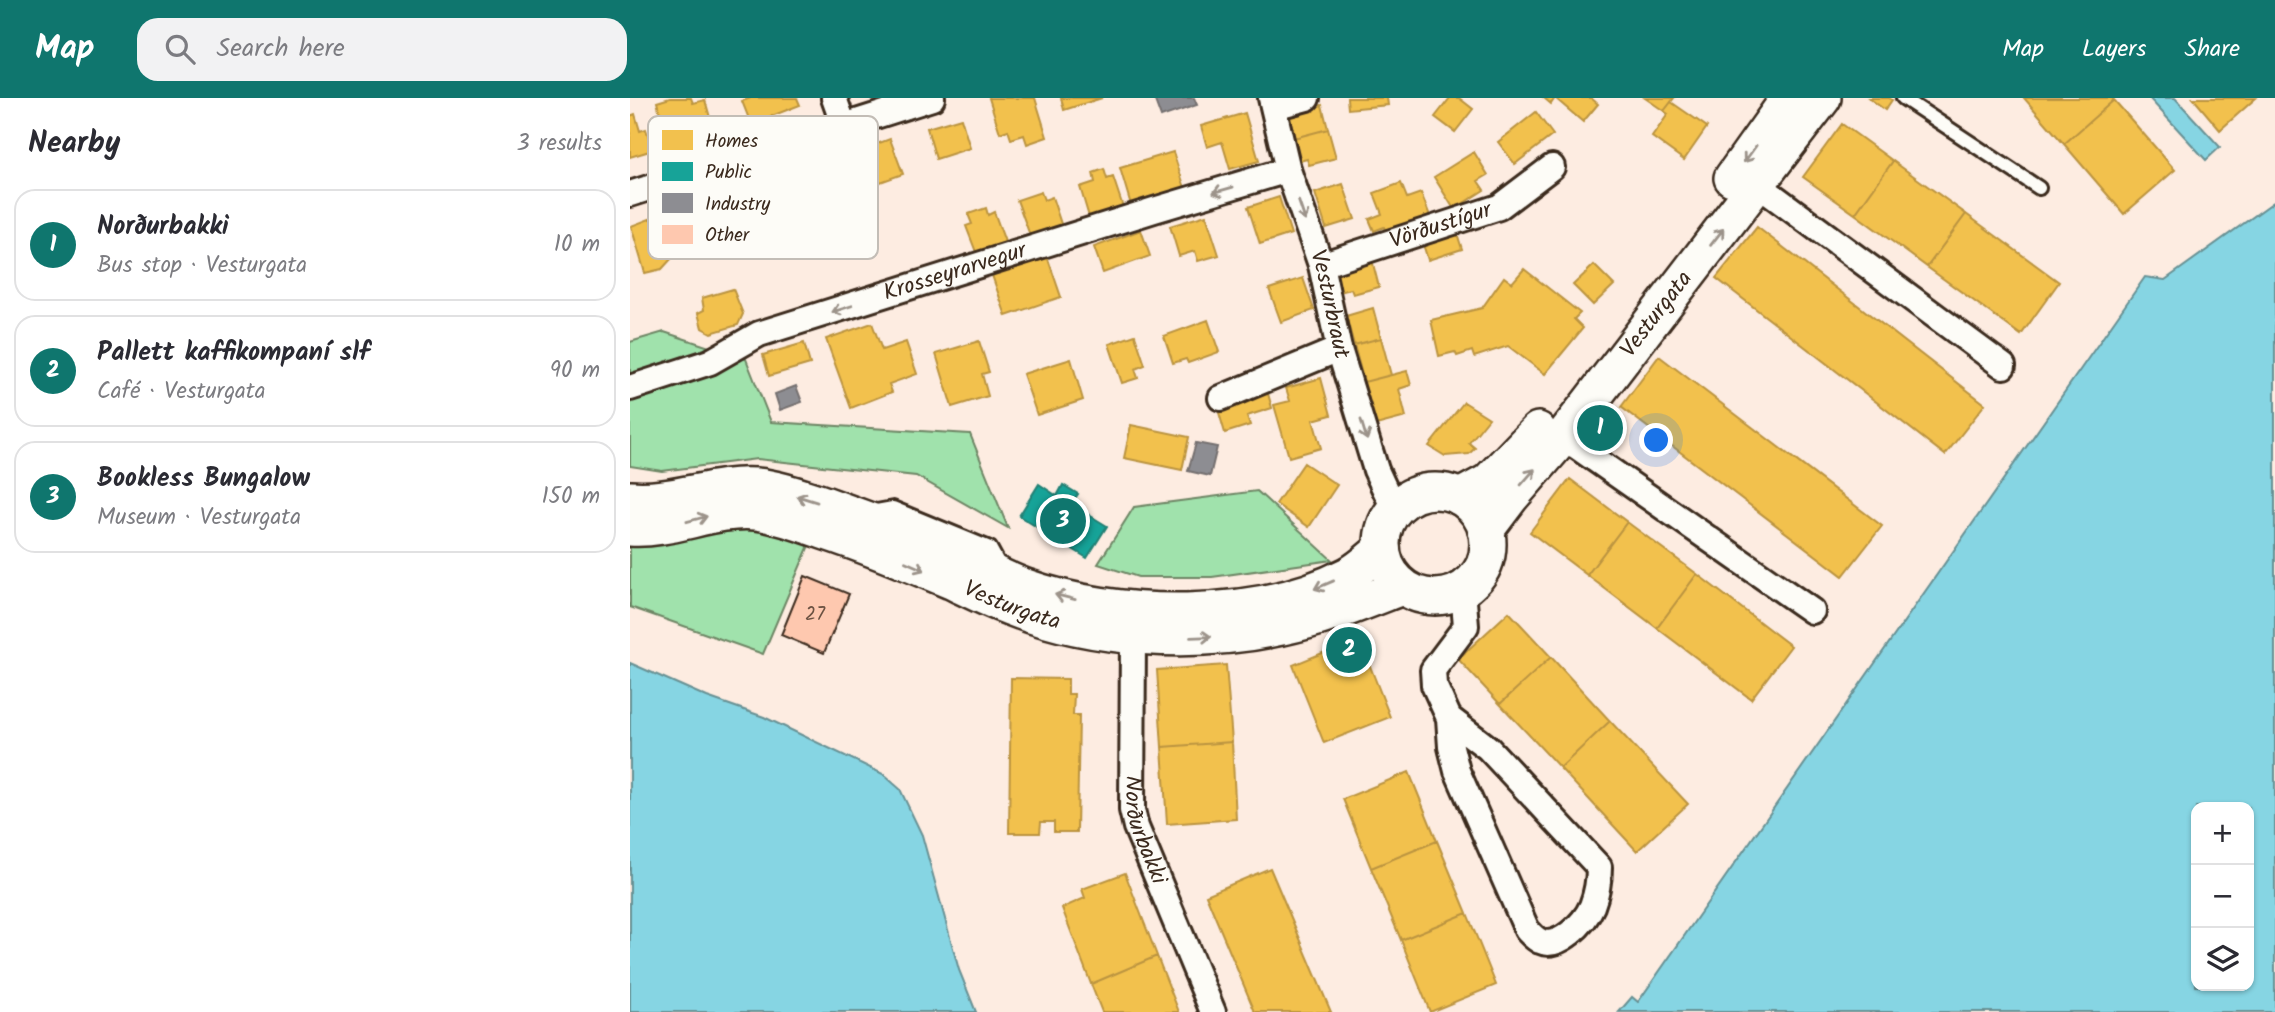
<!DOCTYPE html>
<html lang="en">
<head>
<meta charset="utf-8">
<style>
  :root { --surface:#fff; --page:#f2f2f3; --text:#2b2b33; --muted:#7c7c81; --line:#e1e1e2; --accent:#0f766e }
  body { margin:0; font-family:Kalam,sans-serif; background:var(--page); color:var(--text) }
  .controls { position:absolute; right:21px; bottom:21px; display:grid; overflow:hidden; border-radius:14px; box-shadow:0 2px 5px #0004 }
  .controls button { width:63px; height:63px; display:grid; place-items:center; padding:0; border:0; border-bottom:2px solid var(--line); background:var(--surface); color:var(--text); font:35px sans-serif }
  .you { position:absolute; left:1027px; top:343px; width:24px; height:24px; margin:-18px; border:5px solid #fff; border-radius:50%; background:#1a73e8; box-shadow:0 0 0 10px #1a73e833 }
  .badge { display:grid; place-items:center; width:46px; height:46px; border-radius:50%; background:var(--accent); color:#fff; font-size:23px; font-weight:700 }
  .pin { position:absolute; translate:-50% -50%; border:4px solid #fff; box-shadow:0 2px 7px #0006 }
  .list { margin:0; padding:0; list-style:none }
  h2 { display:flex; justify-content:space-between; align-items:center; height:91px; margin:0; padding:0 28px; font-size:30px }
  h2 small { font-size:23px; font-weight:400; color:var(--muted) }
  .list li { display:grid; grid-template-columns:46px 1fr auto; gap:21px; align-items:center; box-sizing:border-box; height:112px; margin:0 14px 14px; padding:0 14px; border:2px solid var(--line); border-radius:21px }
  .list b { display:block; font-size:26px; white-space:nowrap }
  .list p { margin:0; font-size:23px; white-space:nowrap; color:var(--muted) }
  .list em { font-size:23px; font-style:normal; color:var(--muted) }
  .icon { flex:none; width:38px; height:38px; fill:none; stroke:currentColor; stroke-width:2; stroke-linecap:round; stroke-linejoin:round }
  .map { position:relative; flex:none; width:1645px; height:914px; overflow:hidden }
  header { display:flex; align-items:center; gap:42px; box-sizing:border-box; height:98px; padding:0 35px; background:var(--accent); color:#fff }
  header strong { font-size:33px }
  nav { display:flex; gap:38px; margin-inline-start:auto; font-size:24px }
  .search { width:490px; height:63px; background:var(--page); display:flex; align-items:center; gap:18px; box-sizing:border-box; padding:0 24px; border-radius:21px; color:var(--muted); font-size:26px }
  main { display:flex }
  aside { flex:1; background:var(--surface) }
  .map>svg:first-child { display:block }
</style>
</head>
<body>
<header>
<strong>Map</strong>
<div class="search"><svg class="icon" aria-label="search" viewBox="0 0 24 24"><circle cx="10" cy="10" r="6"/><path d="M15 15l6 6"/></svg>Search here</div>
<nav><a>Map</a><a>Layers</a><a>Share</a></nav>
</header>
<main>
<aside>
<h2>Nearby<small>3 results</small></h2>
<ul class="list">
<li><span class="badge">1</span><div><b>Norðurbakki</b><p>Bus stop · Vesturgata</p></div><em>10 m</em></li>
<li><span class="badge">2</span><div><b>Pallett kaffikompaní slf</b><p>Café · Vesturgata</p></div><em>90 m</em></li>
<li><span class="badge">3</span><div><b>Bookless Bungalow</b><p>Museum · Vesturgata</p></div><em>150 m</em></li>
</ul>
</aside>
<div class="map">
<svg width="1645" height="914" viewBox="0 0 1645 914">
  <rect width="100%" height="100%" fill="#fdece1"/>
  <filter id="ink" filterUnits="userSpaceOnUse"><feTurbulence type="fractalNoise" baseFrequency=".0143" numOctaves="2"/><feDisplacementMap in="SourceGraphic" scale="14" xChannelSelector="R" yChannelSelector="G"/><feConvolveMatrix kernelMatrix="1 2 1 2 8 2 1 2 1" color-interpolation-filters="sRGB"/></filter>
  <g filter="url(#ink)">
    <path fill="#a0e2ac" stroke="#6e8665" stroke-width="2" d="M34 234 116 261 141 324 340 336 378 430 286 378 127 361 32 373 0 368V244Z
      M627 393 702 462 582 479H508L468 466 504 409Z
      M141 427 183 438 133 556 0 509V437Z"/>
    <path fill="#86d5e3" stroke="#689194" stroke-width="2" fill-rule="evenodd" d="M1519 0H1545L1590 49 1576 62Z
      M1645 103V914H989L1002 899 1008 904 1515 179 1535 182ZM1566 709H1619V888H1566Z
      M0 565 77 599 134 619 253 676 270 691 292 737 329 872 346 914H0Z"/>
    <path fill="#f2c14e" stroke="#bb9440" stroke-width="2" d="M40 0H61L63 5 75 2 83 30 37 42 27 4Z
      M121 0H167L170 7 121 26 112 3Z
      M359 0H405L417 39 397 46 394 37 381 41 378 32 370 35Z
      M431 0H472L434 12Z
      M717 0H757L758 7 718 11Z
      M820 0H829L843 11 825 34 805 19Z
      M914 0H961L968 6 953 24 925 0 921 6Z
      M1015 0H1044L1034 13Z
      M1239 0H1259L1262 2 1255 12Z
      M1394 0H1482L1484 2 1434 46Z
      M1563 0H1626L1590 32Z
      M1484 2 1545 72 1494 116 1434 46Z
      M1041 4 1077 29 1054 62 1022 39 1038 16 1034 13Z
      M692 7 698 31 660 41 656 23 661 16Z
      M906 14 923 37 885 66 868 44Z
      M615 15 629 63 600 71 592 44 577 49 571 28Z
      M5 16 10 33 16 31 23 52 0 59V18Z
      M331 20 340 50 306 61 297 30Z
      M1212 26 1263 63 1225 116 1173 79Z
      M698 31 706 60 679 67 677 61 666 64 660 41Z
      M260 41 273 76 242 87 230 52Z
      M543 54 555 90 501 107 490 70Z
      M844 54 858 77 848 83 854 92 824 111 804 79Z
      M1263 63 1336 116 1297 169 1225 116Z
      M474 71 477 81 483 79 493 109 459 119 450 89 465 84 463 75Z
      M771 85 777 100 791 95 800 118 756 135 754 129 744 133 739 121 752 116 744 95Z
      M713 86 725 121 696 130 685 95Z
      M411 94 414 102 422 99 432 129 401 140 387 102Z
      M649 99 661 136 630 146 618 109Z
      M55 104 69 152 42 160 32 171 15 175 1 128 25 119 23 114Z
      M356 110 358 117 364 114 375 144 346 154 336 128 342 126 338 116Z
      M1336 116 1429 184 1391 237 1297 169Z
      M576 117 589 157 568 163 565 153 549 158 540 128Z
      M1127 129 1355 306 1315 357 1086 180Z
      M511 132 520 158 473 175 464 149Z
      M826 132 832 151 798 162 792 143Z
      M417 158 431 199 376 218 362 177Z
      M741 158 749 189 723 196 721 191 709 194 704 174Z
      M964 167 984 187 963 207 943 187Z
      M894 171 950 215 944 221 953 230 915 276 878 248 844 259 842 253 827 258 825 254 809 258 801 222 852 210 874 179 882 185Z
      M673 180 684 212 651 224 639 191Z
      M103 191 113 216 108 227 81 235 72 230 68 215 74 212 72 200Z
      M743 210 751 240 724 247 716 218Z
      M578 222 589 254 558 265 556 261 543 265 534 238Z
      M242 225 252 252 276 244 287 276 259 286 262 294 221 310 196 241Z
      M505 237 515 267 505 271 508 280 492 285 479 246Z
      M751 240 761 277 734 284 724 247Z
      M349 243 359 274 352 276 358 298 322 309 306 256Z
      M174 245 180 266 139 278 133 257Z
      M1029 258 1252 428 1213 478 991 309Z
      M441 261 453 302 407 317 393 276Z
      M777 273 781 287 769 291 776 319 746 327 734 284Z
      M691 280 701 317 683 322 691 350 659 359 644 307 660 303 656 290Z
      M637 292 642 310 617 318 620 327 595 335 587 308Z
      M834 304 859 320 839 345 845 350 839 356 815 358 799 348Z
      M501 327 559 339 552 372 494 360Z
      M674 365 707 387 679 429 646 406Z
      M940 381 997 424 957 477 900 434Z
      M997 424 1067 476 1027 530 957 477Z
      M1067 476 1161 548 1121 601 1027 530Z
      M879 514 921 559 870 606 828 561Z
      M729 540 760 619 694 645 663 567Z
      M921 559 980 623 930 670 870 606Z
      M596 567 602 644 532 649 527 572Z
      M381 580 438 581V596H444L443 617H449L447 734H424V724H411L410 735H379Z
      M980 623 1058 706 1007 753 930 670Z
      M602 644 606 721 537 726 532 649Z
      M779 674 807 743 741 770 713 701Z
      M807 743 837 815 771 842 741 770Z
      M640 770 701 914H625L576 797Z
      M495 775 527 858 461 886 432 810 455 800 452 791Z
      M837 815 866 887 800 914 771 842Z
      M527 858 549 914H472L461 886Z"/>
    <path fill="#17a398" stroke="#227f73" stroke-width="2" d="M409 386 427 398 433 387 448 396 441 406 477 428 457 460 389 418Z"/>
    <path fill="#8d8d92" stroke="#746f6f" stroke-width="2" d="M524 0H564L567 7 531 19Z
      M166 288 172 304 150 312 145 296Z
      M566 345 587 349 580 378 558 373Z"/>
    <path fill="#fec8af" stroke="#3b2a1e" stroke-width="2" d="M175 478 219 496 194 555 151 537Z"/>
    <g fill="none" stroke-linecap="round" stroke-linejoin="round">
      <defs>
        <path id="lane" d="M1273 0 1409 90
          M241 414 263 410 360 450 371 470"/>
        <g id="street">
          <path d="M204 0 214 28"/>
          <path id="s1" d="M641 0 658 72 691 167 709 251 746 372 764 411"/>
          <path d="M644 9 677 0"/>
          <path d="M1127 86 1373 268"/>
          <path d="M0 96 302 0"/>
          <path id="s2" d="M691 167 869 109 922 69"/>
          <path id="s3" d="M0 290 80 264 129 236 524 112 658 72"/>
          <path d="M591 300 709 251"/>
          <path d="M933 339 1182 513"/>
          <path id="s4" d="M503 538 502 712 506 729 583 914"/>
          <path d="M819 620 858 650 969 769C969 783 967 795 962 808 955 824 929 852 910 843 905 841 900 835 897 832L827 673 821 649 819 620 804 587 803 572 836 528 833 491"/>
        </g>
        <g id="secondary">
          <path d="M1102 80 1159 0"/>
          <circle cx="805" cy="446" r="53"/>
          <path d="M830 399 858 384 908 332"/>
          <path d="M0 401C43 405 83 385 126 388 149 390 175 400 197 407 242 423 286 440 330 459 351 469 372 480 393 488 487 522 628 524 718 477 730 471 741 460 752 451"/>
          <path id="s5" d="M0 430C43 433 83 410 126 414 148 417 171 425 193 433 236 447 279 465 321 483 340 492 359 502 379 509 462 542 565 548 652 529 693 521 733 504 772 489"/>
          <path id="s6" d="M856 432 881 399 933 339 1193 0"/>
        </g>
      </defs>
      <use href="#lane" stroke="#3b2a1e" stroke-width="18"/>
      <use href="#street" stroke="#3b2a1e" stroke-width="30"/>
      <use href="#secondary" stroke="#3b2a1e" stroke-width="40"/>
      <use href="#lane" stroke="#fdfcf7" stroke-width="12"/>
      <use href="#street" stroke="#fdfcf7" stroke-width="24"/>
      <use href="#secondary" stroke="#fdfcf7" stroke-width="35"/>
    </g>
    <defs><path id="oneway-shaft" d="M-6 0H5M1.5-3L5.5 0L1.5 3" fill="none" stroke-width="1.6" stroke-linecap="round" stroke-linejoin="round" transform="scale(1.75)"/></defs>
    <g stroke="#9c938a">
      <use href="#oneway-shaft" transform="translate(1120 56) rotate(126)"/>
      <use href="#oneway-shaft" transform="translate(593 92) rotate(164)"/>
      <use href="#oneway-shaft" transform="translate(672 113) rotate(71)"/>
      <use href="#oneway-shaft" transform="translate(1087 139) rotate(-52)"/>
      <use href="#oneway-shaft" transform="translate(212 211) rotate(162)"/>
      <use href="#oneway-shaft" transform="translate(734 332) rotate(73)"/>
      <use href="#oneway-shaft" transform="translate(898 379) rotate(-49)"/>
      <use href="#oneway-shaft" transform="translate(177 401) rotate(-163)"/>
      <use href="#oneway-shaft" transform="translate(67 421) rotate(-15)"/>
      <use href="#oneway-shaft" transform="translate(285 468) rotate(24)"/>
      <use href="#oneway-shaft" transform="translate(694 487) rotate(157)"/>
      <use href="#oneway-shaft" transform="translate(435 499) rotate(-166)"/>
      <use href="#oneway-shaft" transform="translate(571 539) rotate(-2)"/>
    </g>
  </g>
  <g text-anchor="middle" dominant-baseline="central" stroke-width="7" stroke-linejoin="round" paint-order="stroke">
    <g font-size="19" fill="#6c5242">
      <text x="185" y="517">27</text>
    </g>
    <g font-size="23" fill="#3b2a1e" stroke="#fdfcf7">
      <text stroke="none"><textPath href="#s2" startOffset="126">Vörðustígur</textPath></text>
      <text stroke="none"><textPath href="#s3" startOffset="346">Krosseyrarvegur</textPath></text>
      <text stroke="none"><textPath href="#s1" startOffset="215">Vesturbraut</textPath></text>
      <text stroke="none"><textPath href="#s6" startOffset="275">Vesturgata</textPath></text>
      <text stroke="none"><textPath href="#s5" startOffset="401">Vesturgata</textPath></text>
      <text stroke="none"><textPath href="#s4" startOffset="196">Norðurbakki</textPath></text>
    </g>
  </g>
  <rect x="18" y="18" width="230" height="143" rx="10" fill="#fdfcf7" stroke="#c3bdb6" stroke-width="2"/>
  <rect x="32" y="32" width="31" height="20" fill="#f2c14e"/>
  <rect x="32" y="64" width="31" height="19" fill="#17a398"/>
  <rect x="32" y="95" width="31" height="20" fill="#8d8d92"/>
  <rect x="32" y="127" width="31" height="19" fill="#fec8af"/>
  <g font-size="19" fill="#3b2a1e">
    <text x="75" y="49">Homes</text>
    <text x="75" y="80">Public</text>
    <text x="75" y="112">Industry</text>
    <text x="75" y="143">Other</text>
  </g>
</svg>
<div class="controls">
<button>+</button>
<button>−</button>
<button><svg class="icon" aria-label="layers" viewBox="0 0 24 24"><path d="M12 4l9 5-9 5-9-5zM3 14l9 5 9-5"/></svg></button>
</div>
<div class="you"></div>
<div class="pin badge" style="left:970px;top:330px">1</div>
<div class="pin badge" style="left:719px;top:552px">2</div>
<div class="pin badge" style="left:433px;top:423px">3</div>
</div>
</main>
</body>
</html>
